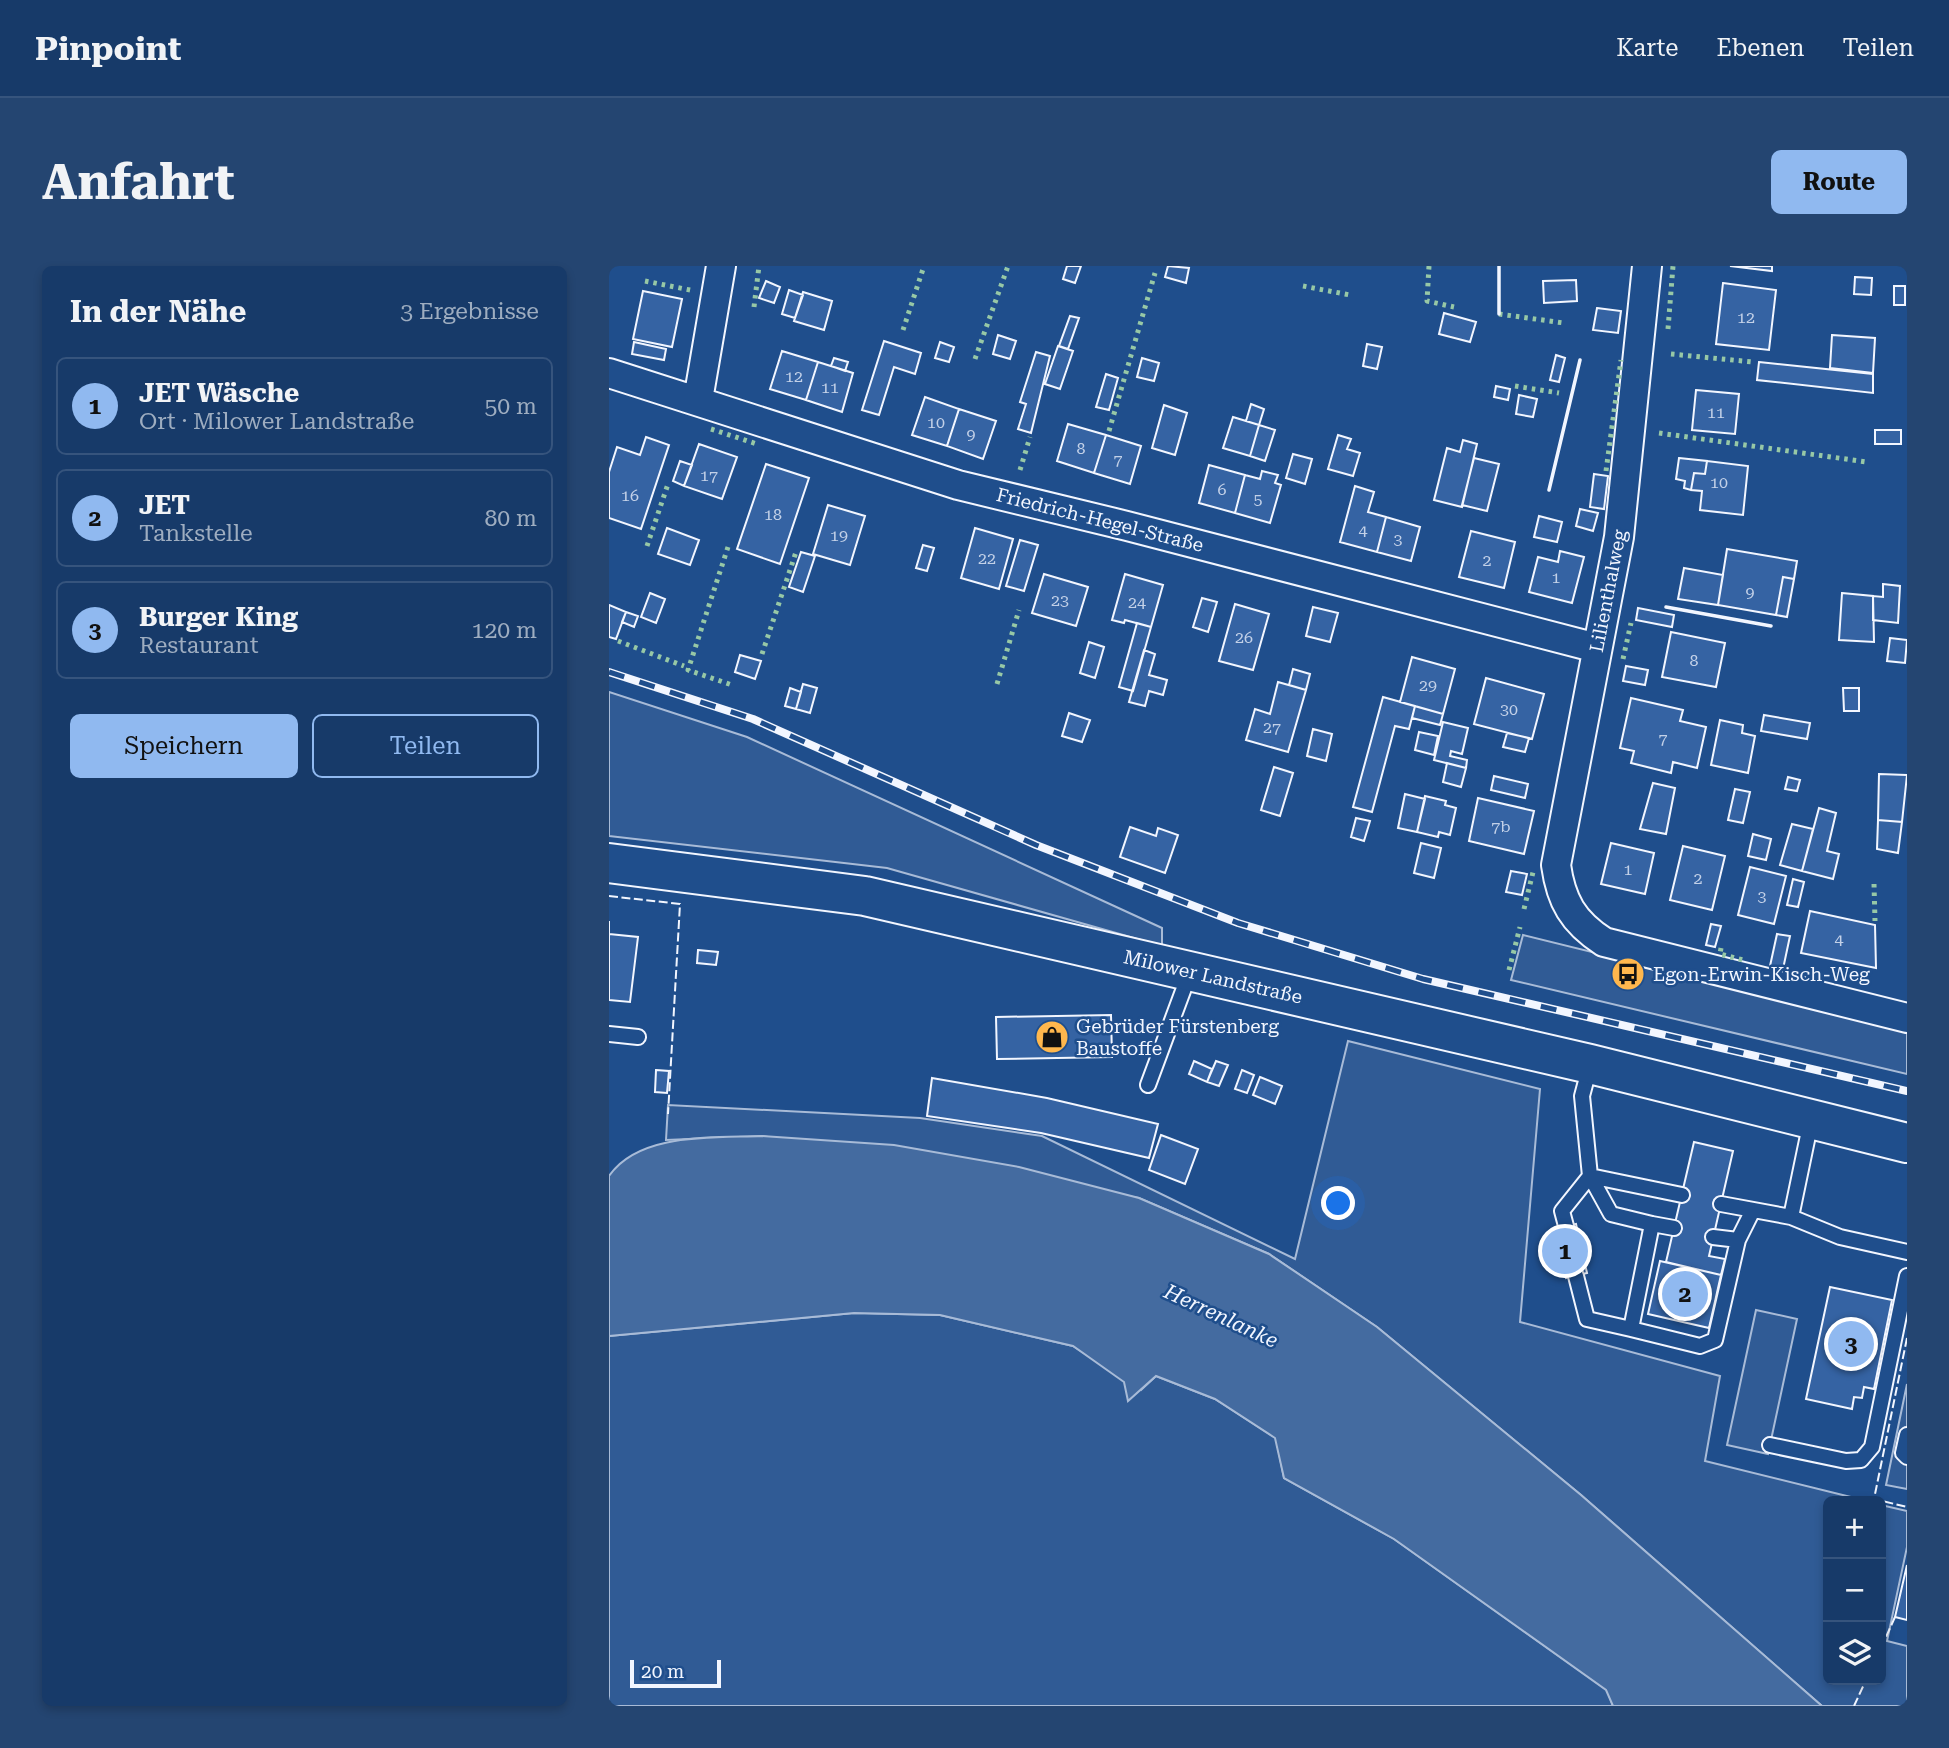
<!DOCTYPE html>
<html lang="de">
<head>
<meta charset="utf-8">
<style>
  :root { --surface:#173a69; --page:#244571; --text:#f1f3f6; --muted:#9eadc0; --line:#36547d; --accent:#90b9f0 }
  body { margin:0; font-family:"Roboto Serif",serif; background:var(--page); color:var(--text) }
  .controls { position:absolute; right:21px; bottom:21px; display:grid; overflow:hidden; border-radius:10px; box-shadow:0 4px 10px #0003 }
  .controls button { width:63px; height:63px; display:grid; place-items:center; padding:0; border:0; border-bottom:2px solid var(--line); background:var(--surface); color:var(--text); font:35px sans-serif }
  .scale { position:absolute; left:21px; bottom:18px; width:91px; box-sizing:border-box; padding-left:7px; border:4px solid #f2f6ff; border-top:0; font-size:19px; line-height:24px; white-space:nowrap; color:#f2f6ff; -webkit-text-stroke:5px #1f4e8c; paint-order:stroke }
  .you { position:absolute; left:730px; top:938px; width:24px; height:24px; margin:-18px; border:5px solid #fff; border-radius:50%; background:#1a73e8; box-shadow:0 0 0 10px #1a73e833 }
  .badge { display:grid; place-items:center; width:46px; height:46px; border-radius:50%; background:var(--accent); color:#111; font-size:23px; font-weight:700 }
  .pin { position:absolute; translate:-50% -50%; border:4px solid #fff; box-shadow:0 2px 7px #0006 }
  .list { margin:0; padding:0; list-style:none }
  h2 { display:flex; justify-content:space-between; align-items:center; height:91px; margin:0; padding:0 28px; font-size:30px }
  h2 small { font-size:23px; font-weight:400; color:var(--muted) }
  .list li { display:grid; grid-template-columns:46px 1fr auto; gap:21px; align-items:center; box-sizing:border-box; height:98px; margin:0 14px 14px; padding:0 14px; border:2px solid var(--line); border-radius:10px }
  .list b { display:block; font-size:26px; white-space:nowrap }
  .list p { margin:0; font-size:23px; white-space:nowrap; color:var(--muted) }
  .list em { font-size:23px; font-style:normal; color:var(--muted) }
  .actions { display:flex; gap:14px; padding:21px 28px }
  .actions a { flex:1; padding:16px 0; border:2px solid var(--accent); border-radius:10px; text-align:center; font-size:24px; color:var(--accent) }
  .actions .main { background:var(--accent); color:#111 }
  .icon { flex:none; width:38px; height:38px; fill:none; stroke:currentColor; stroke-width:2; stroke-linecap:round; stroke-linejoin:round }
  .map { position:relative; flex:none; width:1298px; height:1440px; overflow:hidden; border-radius:10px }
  header { display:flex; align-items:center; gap:42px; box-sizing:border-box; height:98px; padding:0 35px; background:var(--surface); border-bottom:2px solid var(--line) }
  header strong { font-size:33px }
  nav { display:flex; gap:38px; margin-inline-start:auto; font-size:24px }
  .intro { display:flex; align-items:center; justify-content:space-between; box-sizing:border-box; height:168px; padding:0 42px }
  h1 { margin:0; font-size:49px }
  .button { padding:18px 32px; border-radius:10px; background:var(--accent); color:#111; font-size:24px; font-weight:700 }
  main { display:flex; gap:42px; padding:0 42px }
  aside { flex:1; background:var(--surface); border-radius:10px; box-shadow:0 4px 10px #0003 }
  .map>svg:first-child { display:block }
</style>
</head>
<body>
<header>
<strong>Pinpoint</strong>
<nav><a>Karte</a><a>Ebenen</a><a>Teilen</a></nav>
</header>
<div class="intro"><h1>Anfahrt</h1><a class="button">Route</a></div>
<main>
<aside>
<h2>In der Nähe<small>3 Ergebnisse</small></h2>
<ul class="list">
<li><span class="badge">1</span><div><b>JET Wäsche</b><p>Ort · Milower Landstraße</p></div><em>50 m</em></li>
<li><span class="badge">2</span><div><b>JET</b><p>Tankstelle</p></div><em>80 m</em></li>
<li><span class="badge">3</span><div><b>Burger King</b><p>Restaurant</p></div><em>120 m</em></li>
</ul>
<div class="actions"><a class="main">Speichern</a><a>Teilen</a></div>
</aside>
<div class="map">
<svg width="1298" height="1440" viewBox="0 0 1298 1440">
  <rect width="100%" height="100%" fill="#1f4e8c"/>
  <path fill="#305b95" stroke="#a8bbd7" stroke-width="2" d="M0 426 138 471 553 662V680L278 602 0 570Z
    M914 669 1298 764V808L902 714Z
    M739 775 931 823 911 1056 1111 1110 1096 1195 1258 1235H1219V1414H1272V1239L1298 1245V1281L1278 1375 1298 1380V1440H1213L972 1229 768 1061 660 988 530 932 153 870 57 874 59 839 311 852 433 870 686 993Z
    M1147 1044 1188 1053 1159 1188 1118 1179Z
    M245 1047 331 1049 464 1080 532 1124 547 1110 606 1133 667 1172 675 1212 785 1273 998 1424 1004 1440H0V1070Z
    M1298 1118V1223L1277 1219Z"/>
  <path fill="#446ba0" stroke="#a8bbd7" stroke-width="2" d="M153 870 285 879 410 901 530 932 660 988 768 1061 972 1229 1213 1440H1004L997 1424 785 1273 675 1212 666 1172 606 1133 547 1110 519 1135 515 1116 464 1080 331 1049 245 1047 0 1070V910C30 866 106 872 153 870Z"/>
  <path fill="#3563a3" stroke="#f2f6ff" stroke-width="2" d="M458 0H472L466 17 454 13Z
    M559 0 580 2 577 17 556 11Z
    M1121 0H1163V5Z
    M1246 11 1263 12 1262 29 1245 28Z
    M967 14 968 35 935 37 934 15Z
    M157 15 171 21 165 37 150 32Z
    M1114 17 1167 24 1160 84 1107 78Z
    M1285 20H1296V39H1285Z
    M180 24 194 29 186 52 173 48Z
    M34 25 73 33 63 81 24 73Z
    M194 26 223 35 215 64 185 55Z
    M988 42 1012 45 1009 67 984 64Z
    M835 47 867 56 861 76 830 68Z
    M461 50 470 52 459 83 450 80Z
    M389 69 407 75 401 93 384 88Z
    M1223 69 1266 72 1264 107 1221 102Z
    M275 75 312 87 306 108 285 101 270 149 253 144Z
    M25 76 57 83 55 94 23 88Z
    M331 76 345 81 340 96 326 92Z
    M758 78 773 81 768 103 754 100Z
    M449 80 464 85 451 123 436 118Z
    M173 85 209 96 197 134 161 123Z
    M427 86 441 90 422 167 409 163 417 138 411 136Z
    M947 89 956 92 950 116 941 114Z
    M225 92 239 96 236 105 222 100Z
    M533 92 550 97 545 115 528 111Z
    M209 96 244 107 233 146 197 134Z
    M1150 96 1264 108V127L1148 114Z
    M497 108 509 112 500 144 487 141Z
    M887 120 901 123 899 134 885 131Z
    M1087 124 1130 128 1126 168 1083 164Z
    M910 129 928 133 924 151 907 148Z
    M316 131 350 143 338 180 303 169Z
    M642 138 655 143 650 159 637 155Z
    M555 139 578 147 566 189 543 182Z
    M350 143 387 155 374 193 338 180Z
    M624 151 650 159 641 190 614 182Z
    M459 158 497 169 485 207 448 195Z
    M650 159 666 164 656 195 641 190Z
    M1266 164H1292V178H1266Z
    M497 169 532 180 521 218 485 207Z
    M729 169 742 173 738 183 751 187 744 210 719 203Z
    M37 171 60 179 32 263 0 252V206L8 181 31 189Z
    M854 174 868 178 853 241 825 234 838 182 851 186Z
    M90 178 128 191 113 233 75 220Z
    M684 188 703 193 696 218 677 212Z
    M865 192 890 198 878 245 853 239Z
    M1070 192 1098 195 1096 208 1085 207 1082 224 1075 222 1076 215 1067 213Z
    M71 195 83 199 75 220 64 215Z
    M1098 195 1139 200 1134 249 1091 244 1093 225 1082 224 1085 207 1096 208Z
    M157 198 200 212 171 298 128 283Z
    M600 199 636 209 626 247 590 237Z
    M653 205 669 209 666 217 672 219 661 257 626 247 636 209 651 213Z
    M985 208 999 210 995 243 981 241Z
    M746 220 765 226 759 246 777 251 768 286 731 276Z
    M219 239 256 250 241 299 204 288Z
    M971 243 989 247 984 265 967 260Z
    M930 250 953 256 948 276 925 271Z
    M777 251 811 261 802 295 768 286Z
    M58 262 90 274 81 299 49 288Z
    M366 262 404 273 390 323 352 312Z
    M862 265 906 276 895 322 850 311Z
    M411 274 429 279 415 325 397 320Z
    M314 279 325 282 318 305 307 302Z
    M1118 283 1188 295 1185 313 1174 311 1167 349 1109 339Z
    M951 285 975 291 963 337 920 326 929 291 949 296Z
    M192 286 206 290 194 326 180 321Z
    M1075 302 1114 309 1109 339 1069 333Z
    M435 308 479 321 467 360 423 347Z
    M516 308 554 319 542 361 516 354 515 357 503 354Z
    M1174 311 1185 313 1178 351 1167 349Z
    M1274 318 1291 320 1289 357 1264 354V330L1274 331Z
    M41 327 56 333 47 357 32 351Z
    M1233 327 1264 330 1265 376 1230 374Z
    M593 332 608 336 599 366 584 361Z
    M626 338 660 348 644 404 610 395Z
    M0 339 17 346 7 373 0 371Z
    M704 341 729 347 721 376 697 370Z
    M1029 342 1065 349 1063 361 1027 354Z
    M17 346 29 350 25 361 13 356Z
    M528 357 542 361 524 425 510 421Z
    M1062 366 1116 377 1107 421 1053 411Z
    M1281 372 1298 374 1296 397 1278 395Z
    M480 376 495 381 486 412 471 407Z
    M535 384 546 388 540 409 558 414 554 429 540 425 536 440 520 436Z
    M131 389 152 395 146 413 126 406Z
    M803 391 846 403 834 448 791 436Z
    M1017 400 1039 404 1036 419 1014 415Z
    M684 403 701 408 697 424 680 419Z
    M877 412 935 428 923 473 865 458Z
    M669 416 697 424 679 486 637 474 646 443 661 448Z
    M194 418 208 422 201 447 187 443Z
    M181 422 192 426 187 443 176 440Z
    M1234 422H1250V445H1235Z
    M774 431 806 440 800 463 786 460 763 546 744 541Z
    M1022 432 1074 444 1071 455 1097 461 1088 502 1064 496 1062 507 1022 497 1025 485 1011 482Z
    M806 440 834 448 831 459 803 452Z
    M460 447 481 454 473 476 453 470Z
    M1155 449 1201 457 1198 473 1152 465Z
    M1111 454 1134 459 1133 467 1146 470 1139 507 1102 499Z
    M834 456 859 462 853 488 842 485 841 490 858 494 857 502 825 494Z
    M704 463 723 468 717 495 698 490Z
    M810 466 829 470 825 489 806 484Z
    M898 467 920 472 916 486 894 481Z
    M838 497 857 502 852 521 834 516Z
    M665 501 684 507 671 550 652 544Z
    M1270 508 1298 509 1293 556 1269 554Z
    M885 510 919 518 916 532 882 524Z
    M1179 511 1191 514 1188 525 1176 523Z
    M1044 517 1066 522 1057 568 1031 563Z
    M1126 523 1141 526 1134 557 1119 554Z
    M796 528 816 533 808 566 789 562Z
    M816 530 837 535 836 539 847 542 841 569 830 566 829 571 808 566Z
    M869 532 925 545 915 588 860 575Z
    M1210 542 1227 547 1218 585 1230 588 1224 613 1193 605Z
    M747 552 761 555 755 575 742 571Z
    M1269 554 1293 556 1289 587 1268 583Z
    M1183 558 1204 563 1193 605 1171 599Z
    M521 561 547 570 549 562 569 569 556 607 511 591Z
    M1144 568 1162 573 1157 594 1139 590Z
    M812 577 832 582 825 612 805 607Z
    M1002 577 1045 587 1036 628 992 618Z
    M1074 580 1116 590 1103 644 1061 634Z
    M1141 601 1177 610 1165 658 1129 649Z
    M902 605 918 608 913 629 897 626Z
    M1184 613 1195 616 1189 641 1178 639Z
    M1201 645 1266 659 1267 702 1192 687Z
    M0 655V668L29 671 21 736 0 734Z
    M1102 658 1112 660 1106 681 1097 679Z
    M1168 668 1181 670 1174 703 1161 700Z
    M89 684 109 686 107 699 88 697Z
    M502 749 503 791 388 793 387 751Z
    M585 795 603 803 598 816 580 808Z
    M607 795 619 799 610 820 598 816Z
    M47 804 60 805 58 827 46 826Z
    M633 804 645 809 638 827 626 823Z
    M651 811 673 820 666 838 644 829Z
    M323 812 438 832 549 858 540 892 432 867 318 850Z
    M552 869 589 883 576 918 540 904Z
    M1085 876 1124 885 1100 990 1116 993 1112 1009 1057 996Z
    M967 958 978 1007 957 1012 953 997 943 999 937 973 947 970 946 963Z
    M1051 995 1112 1009 1100 1062 1039 1048Z
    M1221 1021 1283 1034 1265 1123 1255 1121 1253 1132 1245 1131 1243 1143 1197 1133Z
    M1298 1299V1354L1286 1351Z"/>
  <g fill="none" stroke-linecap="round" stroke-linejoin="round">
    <defs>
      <path id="lane" d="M0 768 29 771
        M981 800 973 830 981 910 1073 929
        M539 819 581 706
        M1202 855 1182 951 1231 971 1298 986
        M1112 938 1182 951
        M1043 958 1065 962
        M957 960 953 945 981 910 1002 948 1043 958 1022 1063 1091 1080 1106 1074 1129 974 1143 946
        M1104 971 1129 974
        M967 1010 978 1053 1022 1063
        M1298 1169 1294 1187 1298 1191
        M1161 1179 1237 1195 1252 1194 1263 1181 1298 1010"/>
      <path id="street" d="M1038 0 1010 271 947 599C952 635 964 656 995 676L1298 752
        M0 107 349 219 518 260 988 382
        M89 134 112 0"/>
      <path id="primary" d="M0 597 256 630 981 798 1298 877"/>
    </defs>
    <use href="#lane" stroke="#f2f6ff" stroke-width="18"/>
    <use href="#street" stroke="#f2f6ff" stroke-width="32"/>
    <use href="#primary" stroke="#f2f6ff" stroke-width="42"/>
    <use href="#lane" stroke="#1f4e8c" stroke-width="14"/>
    <use href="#street" stroke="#1f4e8c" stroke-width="28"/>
    <use href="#primary" stroke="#1f4e8c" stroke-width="38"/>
    <defs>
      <path id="rail" d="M0 406 144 453 427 579 629 657 814 713 1298 825"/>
    </defs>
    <use href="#rail" stroke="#f2f6ff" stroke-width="8"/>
    <use href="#rail" stroke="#1f4e8c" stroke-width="5" stroke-dasharray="16" stroke-linecap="butt"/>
    <path stroke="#97c8a6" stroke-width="5" stroke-dasharray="3.5 5" stroke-linecap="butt" d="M820 0 818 35 845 41
      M36 15 86 25
      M694 20 741 29
      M145 41 150 0
      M890 48 955 57
      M1059 63 1064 0
      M294 64 315 0
      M1062 88 1144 96
      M366 93 399 0
      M906 120 950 127
      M102 163 148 178
      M500 165 546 7
      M1050 167 1258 196
      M411 204 421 171
      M997 205 1012 94
      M38 280 59 218
      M119 281 79 404 123 419
      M9 375 75 400
      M153 388 187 286
      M1014 393 1022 357
      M388 418 410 344
      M1265 618 1266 655
      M915 643 925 602
      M1112 682 1111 688 1138 695
      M900 704 911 661"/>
    <path stroke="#f2f6ff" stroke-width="2" stroke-dasharray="9 3.5" stroke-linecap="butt" d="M0 630 71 638 59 848
      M1298 1072 1265 1233 1298 1241
      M1272 1382 1286 1351
      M1245 1440 1257 1414"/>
    <path stroke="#f2f6ff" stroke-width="3.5" d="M890 48V0
      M940 224 971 94
      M1057 341 1162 360"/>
  </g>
  <defs>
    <symbol id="bus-disc" viewBox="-11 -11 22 22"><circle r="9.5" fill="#ffb74d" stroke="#1f4e8c"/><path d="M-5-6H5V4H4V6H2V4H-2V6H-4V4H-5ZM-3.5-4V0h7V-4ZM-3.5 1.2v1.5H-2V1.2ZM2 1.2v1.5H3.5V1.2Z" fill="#111"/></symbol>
    <symbol id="shop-disc" viewBox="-11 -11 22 22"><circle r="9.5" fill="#ffb74d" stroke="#1f4e8c"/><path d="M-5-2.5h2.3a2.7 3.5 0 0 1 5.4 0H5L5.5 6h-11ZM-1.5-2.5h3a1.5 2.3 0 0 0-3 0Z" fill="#111"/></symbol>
  </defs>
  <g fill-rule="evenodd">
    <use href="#bus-disc" x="1000" y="689" width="38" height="38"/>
    <use href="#shop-disc" x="424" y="752" width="38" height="38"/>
  </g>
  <g text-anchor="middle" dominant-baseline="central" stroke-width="5" stroke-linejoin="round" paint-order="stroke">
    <g font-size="16" fill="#c3d1e8">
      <text x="1137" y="51">12</text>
      <text x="185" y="110">12</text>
      <text x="221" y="121">11</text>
      <text x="1107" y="146">11</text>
      <text x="327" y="156">10</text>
      <text x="362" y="168">9</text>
      <text x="472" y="182">8</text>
      <text x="509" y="193">7</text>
      <text x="100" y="209">17</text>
      <text x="1110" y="216">10</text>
      <text x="613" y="223">6</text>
      <text x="21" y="229">16</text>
      <text x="649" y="233">5</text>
      <text x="164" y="248">18</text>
      <text x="754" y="264">4</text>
      <text x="230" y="269">19</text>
      <text x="789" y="273">3</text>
      <text x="378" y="292">22</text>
      <text x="878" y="294">2</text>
      <text x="947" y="311">1</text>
      <text x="1141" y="326">9</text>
      <text x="451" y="334">23</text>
      <text x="528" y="336">24</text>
      <text x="635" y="371">26</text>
      <text x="1085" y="394">8</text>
      <text x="819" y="419">29</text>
      <text x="900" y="443">30</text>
      <text x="663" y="461">27</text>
      <text x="1054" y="472">7</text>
      <text x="892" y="560">7b</text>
      <text x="1019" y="603">1</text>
      <text x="1089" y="612">2</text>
      <text x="1153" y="630">3</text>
      <text x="1230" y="673">4</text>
    </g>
    <g font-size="19" fill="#f2f6ff" stroke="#1f4e8c">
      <text transform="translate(491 254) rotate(14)">Friedrich-Hegel-Straße</text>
      <text transform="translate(999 325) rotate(-79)">Lilienthalweg</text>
      <text transform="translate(604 711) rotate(13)">Milower Landstraße</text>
    </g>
    <g font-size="19" fill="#f2f6ff" stroke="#1f4e8c" text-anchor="start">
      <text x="1044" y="708">Egon-Erwin-Kisch-Weg</text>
      <text x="467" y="760">Gebrüder Fürstenberg<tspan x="467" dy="22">Baustoffe</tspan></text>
    </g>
    <g font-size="21" font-style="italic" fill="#f2f6ff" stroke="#1f4e8c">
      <text transform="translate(612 1050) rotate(25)">Herrenlanke</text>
    </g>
  </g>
</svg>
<div class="controls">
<button>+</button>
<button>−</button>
<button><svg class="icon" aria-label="layers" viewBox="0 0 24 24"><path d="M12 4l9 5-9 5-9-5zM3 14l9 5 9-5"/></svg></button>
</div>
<div class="scale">20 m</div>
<div class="you"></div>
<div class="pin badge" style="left:956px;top:985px">1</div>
<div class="pin badge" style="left:1076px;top:1028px">2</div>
<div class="pin badge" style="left:1242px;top:1078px">3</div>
</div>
</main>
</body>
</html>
